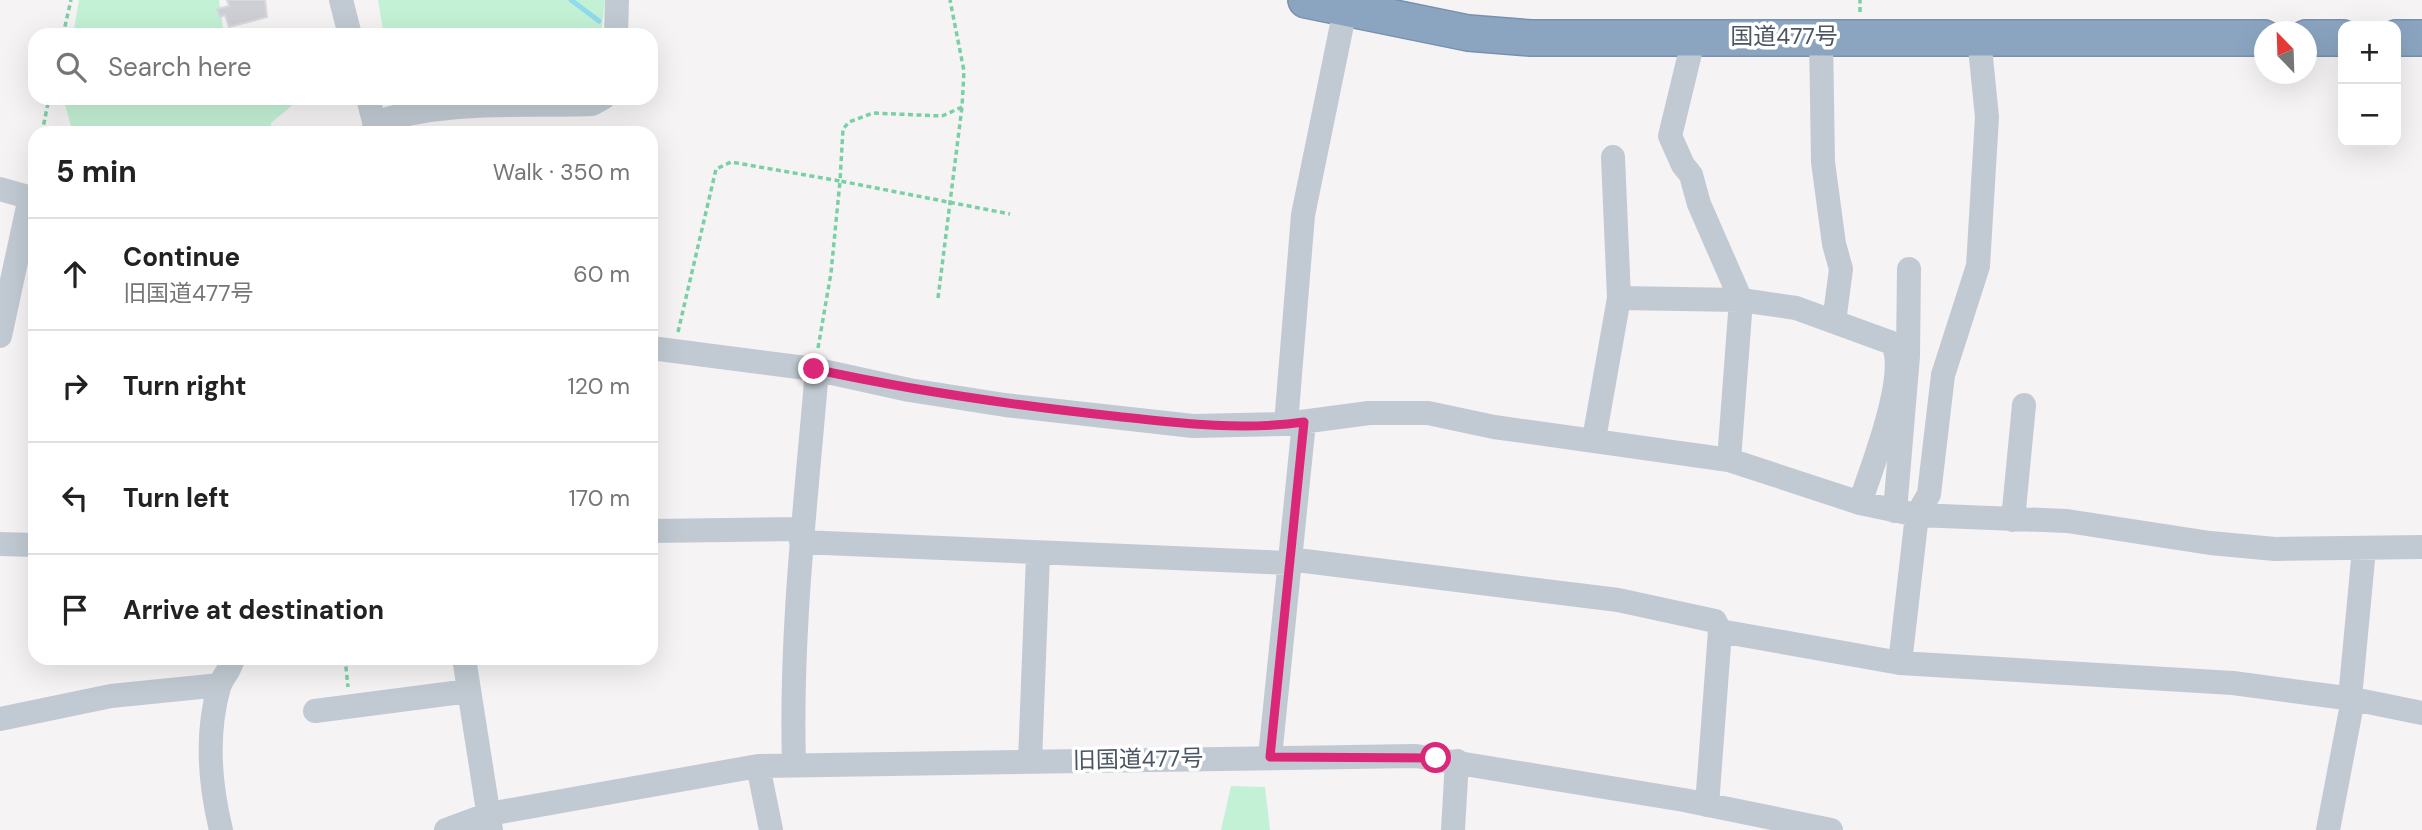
<!DOCTYPE html>
<html lang="en">
<head>
<meta charset="utf-8">
<style>
  :root { --surface:#fff; --page:#f2f2f2; --text:#222; --muted:#767676; --line:#e0e0e0 }
  body { margin:0; font-family:"DM Sans","Noto Sans JP",sans-serif; background:var(--page); color:var(--text) }
  .controls { position:absolute; right:21px; top:21px; display:grid; overflow:hidden; border-radius:14px; box-shadow:0 7px 28px #0002 }
  .controls button { width:63px; height:63px; display:grid; place-items:center; padding:0; border:0; border-bottom:2px solid var(--line); background:var(--surface); color:var(--text); font:35px sans-serif }
  .compass { position:absolute; left:2254px; top:21px; width:63px; height:63px; border-radius:50%; background:var(--surface); box-shadow:0 7px 28px #0002; rotate:337deg }
  .stop { position:absolute; width:21px; height:21px; margin:-16px; border:5px solid #db2777; border-radius:50%; background:#fff }
  .stop.end { background:#db2777; border-color:#fff; box-shadow:0 2px 7px #0008 }
  .list { margin:0; padding:0; list-style:none }
  h2 { display:flex; justify-content:space-between; align-items:center; height:91px; margin:0; padding:0 28px; font-size:30px }
  h2 small { font-size:23px; font-weight:400; color:var(--muted) }
  .list li { display:grid; grid-template-columns:46px 1fr auto; gap:21px; align-items:center; box-sizing:border-box; height:112px; padding:0 28px; border-top:2px solid var(--line) }
  .list b { display:block; font-size:26px; white-space:nowrap }
  .list p { margin:0; font-size:23px; white-space:nowrap; color:var(--muted) }
  .list em { font-size:23px; font-style:normal; color:var(--muted) }
  .icon { flex:none; width:38px; height:38px; fill:none; stroke:currentColor; stroke-width:2; stroke-linecap:round; stroke-linejoin:round }
  .map { position:relative; flex:none; width:2422px; height:830px; overflow:hidden }
  .search { position:absolute; background:var(--surface); box-shadow:0 7px 28px #0002; left:28px; top:28px; width:630px; height:77px; display:flex; align-items:center; gap:18px; box-sizing:border-box; padding:0 24px; border-radius:21px; color:var(--muted); font-size:26px }
  .panel { position:absolute; background:var(--surface); box-shadow:0 7px 28px #0002; left:28px; top:126px; width:630px; height:539px; border-radius:21px }
  .map>svg:first-child { display:block }
</style>
</head>
<body>
<div class="map">
<svg width="2422" height="830" viewBox="0 0 2422 830">
  <rect width="100%" height="100%" fill="#f5f3f3"/>
  <path fill="#c3f1d5" d="M79 0H219L224 35H73Z
    M378 0H605L601 35H384Z
    M63 98H301L271 123 270 133H73Z
    M1231 786 1265 787 1270 830H1221Z"/>
  <g fill="none" stroke-linecap="round" stroke-linejoin="round">
    <path stroke="#90daee" stroke-width="5" d="M571 0 599 21"/>
  </g>
  <path fill="#cdcfd5" stroke="#d7d9de" stroke-width="2" d="M227 0H265L267 17 229 27 225 15 220 17 217 9 229 6Z"/>
  <g fill="none" stroke-linecap="round" stroke-linejoin="round">
    <defs>
      <path id="highway" d="M1306 0 1468 33 1531 38H2264
        M2306 38H2343
        M2396 38H2422"/>
    </defs>
    <use href="#highway" stroke="#7690ad" stroke-width="38"/>
    <path stroke="#7ad0a6" stroke-width="3.5" stroke-dasharray="5 3.5" stroke-linecap="butt" d="M1860 12V0
      M63 35 71 0
      M42 133 49 98
      M32 178 35 163
      M938 298 962 107
      M678 332 716 169 731 162 840 181 843 129 849 122 873 113 942 116 962 107 964 71 950 0
      M818 348 831 273 840 181 1010 214
      M345 658 348 687"/>
    <path stroke="#c1cad2" stroke-width="24" d="M341 0 350 35
      M616 35 617 0
      M1821 36 1823 162 1834 244 1841 269 1834 322
      M1694 37 1670 136 1683 165 1691 175 1699 204 1741 300 1729 460
      M368 98 377 133
      M374 123C448 99 516 107 592 104L603 98
      M0 189 28 197 29 202 0 336
      M1619 298 1741 300 1796 308 1892 343C1910 373 1871 469 1860 503
      M651 348 814 369 909 390 1005 405 1193 426 1286 424 1369 413H1428L1494 427 1729 460 1860 503 1917 515 2067 521 2210 543 2275 549 2422 547
      M1286 424 1303 215 1345 10
      M1594 439 1619 298 1613 157
      M1895 511 1908 356 1909 269
      M2013 520 2024 405
      M651 531 799 529 801 537
      M801 542 1288 563
      M0 544 35 545
      M1289 559 1618 600 1715 621 1720 631 1900 663 2233 683 2353 699 2422 713
      M464 658 491 830
      M1900 663 1917 515 1929 494 1943 375 1978 266 1987 117 1979 38
      M2350 698 2364 549
      M315 711 469 691
      M0 719 111 696 220 685
      M1270 757 1304 422
      M1030 761 1038 555
      M794 764C790 632 806 502 817 370
      M758 766 771 830
      M1707 805 1720 631
      M221 830C210 785 206 733 219 687 222 677 231 670 233 658
      M446 830 489 814 758 766 1416 756 1684 800 1831 830
      M1453 830 1457 761
      M2328 830 2353 699"/>
    <use href="#highway" stroke="#8ba5c1" stroke-width="35"/>
  </g>
  <g fill="none" stroke-linecap="round" stroke-linejoin="round">
    <path stroke="#db2777" stroke-width="9" d="M814 369C914 391 1012 405 1113 416 1177 423 1240 431 1304 422L1270 757 1436 758"/>
  </g>
  <g text-anchor="middle" dominant-baseline="central" stroke-width="7" stroke-linejoin="round" paint-order="stroke">
    <g font-size="23" fill="#4a5661" stroke="#fff">
      <text x="1784" y="36">国道477号</text>
      <text transform="translate(1138 759) rotate(-1)">旧国道477号</text>
    </g>
  </g>
</svg>
<div class="controls">
<button>+</button>
<button>−</button>
</div>
<svg class="compass" viewBox="-18 -18 36 36"><path d="M0-13l5 13h-10z" fill="#e53935"/><path d="M0 13l5-13h-10z" fill="#767676"/></svg>
<div class="stop" style="left:1436px;top:758px"></div>
<div class="stop end" style="left:814px;top:369px"></div>
<div class="search"><svg class="icon" aria-label="search" viewBox="0 0 24 24"><circle cx="10" cy="10" r="6"/><path d="M15 15l6 6"/></svg>Search here</div>
<section class="panel">
<h2>5 min<small>Walk · 350 m</small></h2>
<ul class="list">
<li><svg class="icon" aria-label="ahead" viewBox="0 0 24 24"><path d="M12 20V5M6 11l6-6 6 6"/></svg><div><b>Continue</b><p>旧国道477号</p></div><em>60 m</em></li>
<li><svg class="icon" aria-label="right" viewBox="0 0 24 24"><path d="M7 20v-9h11M14 6l5 5-5 5"/></svg><div><b>Turn right</b></div><em>120 m</em></li>
<li><svg class="icon" aria-label="left" viewBox="0 0 24 24"><path d="M17 20v-9H6M10 6l-5 5 5 5"/></svg><div><b>Turn left</b></div><em>170 m</em></li>
<li><svg class="icon" aria-label="arrive" viewBox="0 0 24 24"><path d="M6 21V4h12l-3 4 3 4H6"/></svg><div><b>Arrive at destination</b></div></li>
</ul>
</section>
</div>
</body>
</html>
